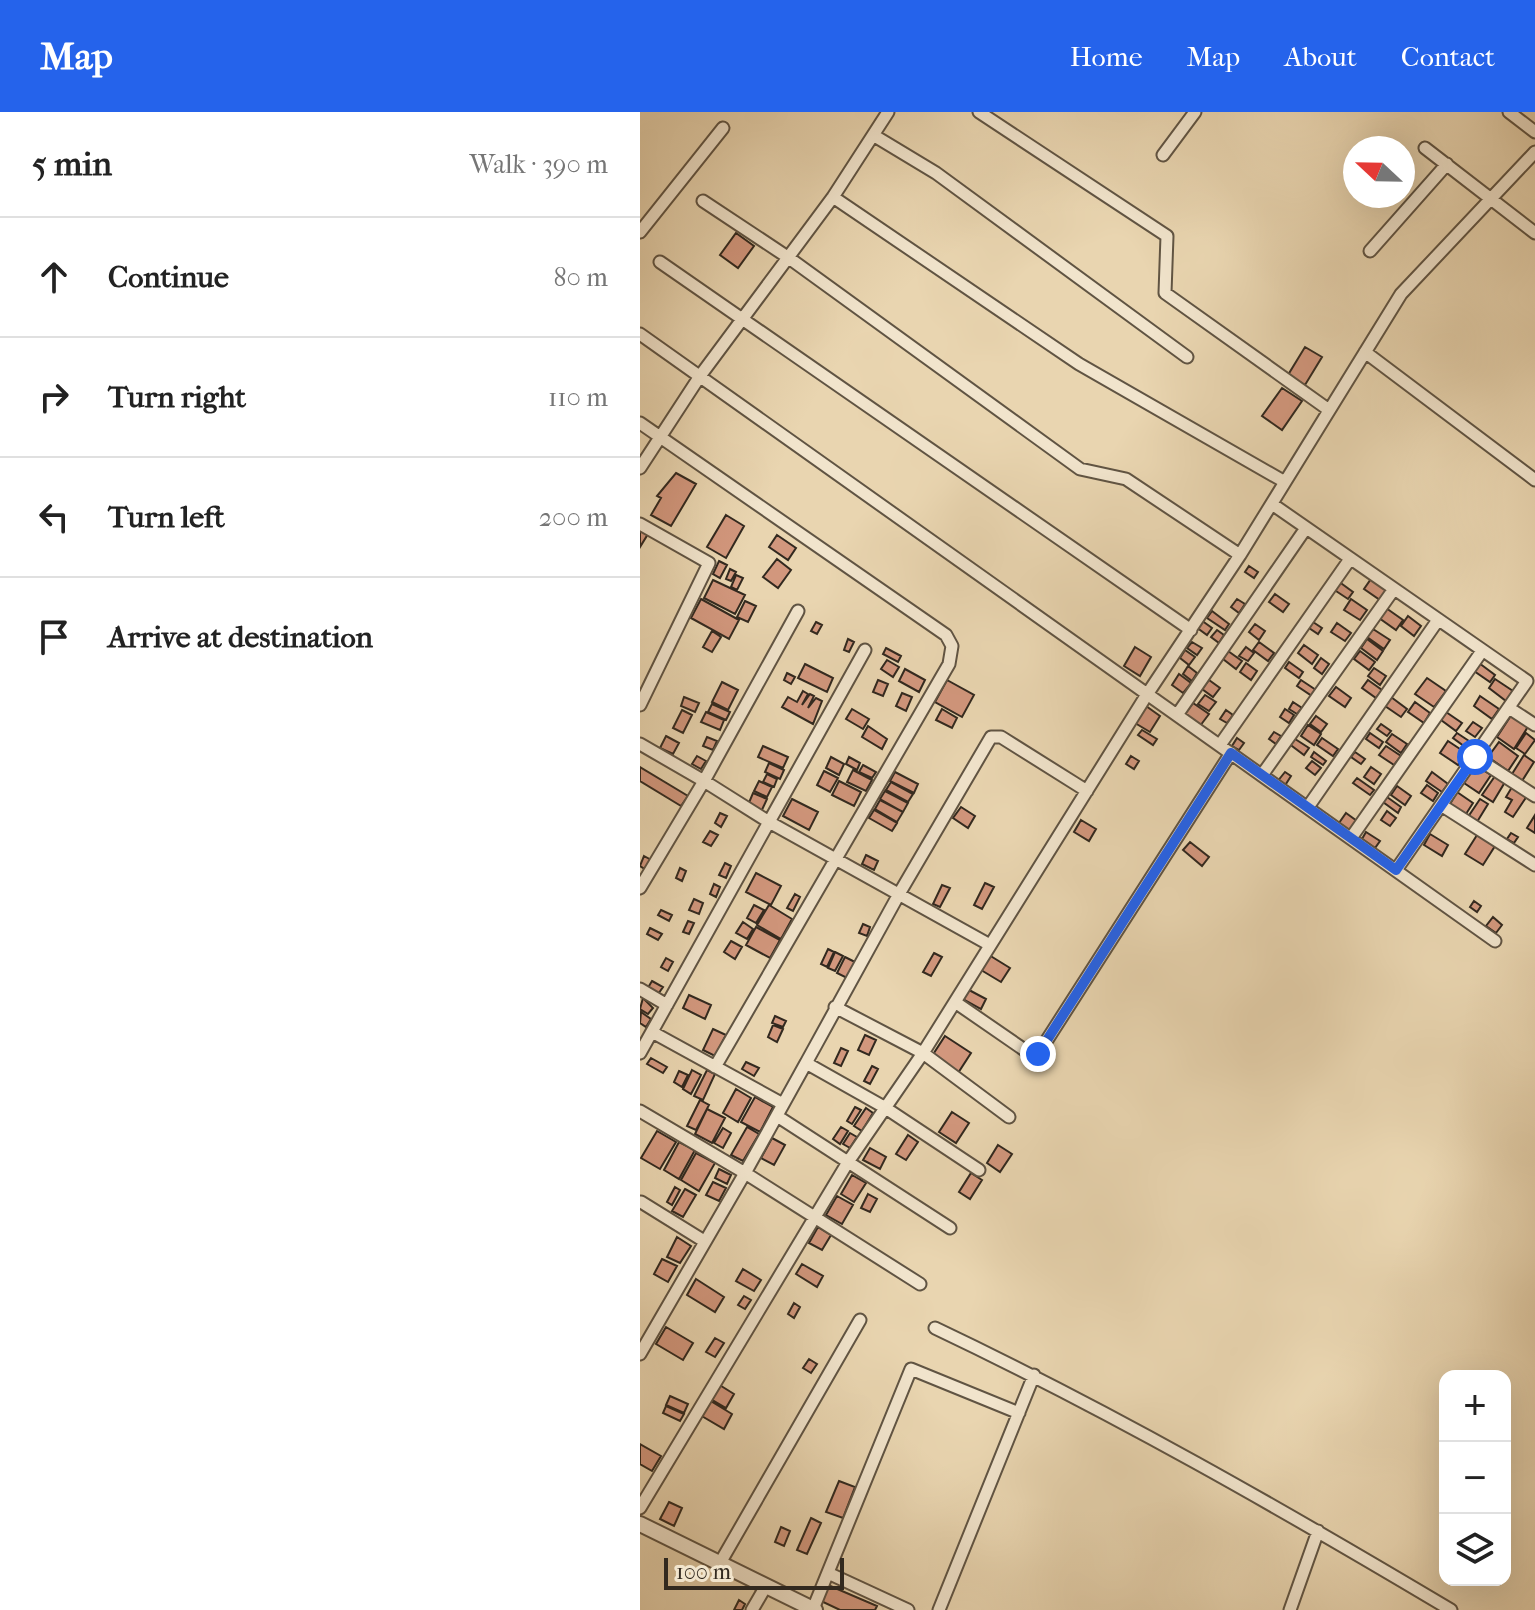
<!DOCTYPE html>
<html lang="en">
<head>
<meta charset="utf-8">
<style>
  :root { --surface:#fff; --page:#f6f6f6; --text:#222; --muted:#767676; --line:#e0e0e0; --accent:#2563eb }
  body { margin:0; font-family:"IM FELL French Canon",serif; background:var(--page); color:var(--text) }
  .controls { position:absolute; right:24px; bottom:24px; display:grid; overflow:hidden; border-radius:16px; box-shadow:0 8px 32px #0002 }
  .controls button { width:72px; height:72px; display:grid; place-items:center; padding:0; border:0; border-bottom:2px solid var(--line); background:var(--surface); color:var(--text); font:40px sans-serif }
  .compass { position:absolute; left:703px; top:24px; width:72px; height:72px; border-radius:50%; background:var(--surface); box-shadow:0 8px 32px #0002; rotate:292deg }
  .scale { position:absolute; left:24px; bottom:20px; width:180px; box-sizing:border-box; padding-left:8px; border:4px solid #32291f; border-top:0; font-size:22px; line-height:28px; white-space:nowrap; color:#32291f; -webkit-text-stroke:6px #f1e4cc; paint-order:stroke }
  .stop { position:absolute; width:24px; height:24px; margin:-18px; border:6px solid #2563eb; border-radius:50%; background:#fff }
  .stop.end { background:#2563eb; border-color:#fff; box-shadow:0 2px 8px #0008 }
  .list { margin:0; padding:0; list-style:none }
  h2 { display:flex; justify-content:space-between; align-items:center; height:104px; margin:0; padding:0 32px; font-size:34px }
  h2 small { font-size:26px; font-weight:400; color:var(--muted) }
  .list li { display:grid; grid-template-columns:52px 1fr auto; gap:24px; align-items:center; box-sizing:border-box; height:120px; padding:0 32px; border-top:2px solid var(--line) }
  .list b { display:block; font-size:30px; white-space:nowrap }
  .list em { font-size:26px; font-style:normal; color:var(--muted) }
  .icon { flex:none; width:44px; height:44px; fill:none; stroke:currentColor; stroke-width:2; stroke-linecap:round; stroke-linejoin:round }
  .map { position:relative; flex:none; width:895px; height:1498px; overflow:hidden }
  header { display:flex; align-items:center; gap:48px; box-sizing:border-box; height:112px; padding:0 40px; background:var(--accent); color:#fff }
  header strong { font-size:38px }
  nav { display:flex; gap:44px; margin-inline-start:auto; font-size:28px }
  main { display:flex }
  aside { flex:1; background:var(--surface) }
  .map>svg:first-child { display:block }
</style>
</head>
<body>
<header>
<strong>Map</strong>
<nav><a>Home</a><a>Map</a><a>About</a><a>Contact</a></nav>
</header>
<main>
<aside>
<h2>5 min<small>Walk · 390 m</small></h2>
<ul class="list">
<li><svg class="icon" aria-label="ahead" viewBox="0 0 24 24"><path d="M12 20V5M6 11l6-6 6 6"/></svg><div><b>Continue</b></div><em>80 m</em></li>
<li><svg class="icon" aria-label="right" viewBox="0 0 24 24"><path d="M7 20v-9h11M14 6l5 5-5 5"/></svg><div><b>Turn right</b></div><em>110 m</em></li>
<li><svg class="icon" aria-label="left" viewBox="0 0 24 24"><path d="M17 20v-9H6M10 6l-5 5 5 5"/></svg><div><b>Turn left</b></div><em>200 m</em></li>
<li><svg class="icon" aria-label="arrive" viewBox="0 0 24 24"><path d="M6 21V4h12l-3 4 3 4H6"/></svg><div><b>Arrive at destination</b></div></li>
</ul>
</aside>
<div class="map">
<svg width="895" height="1498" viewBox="0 0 895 1498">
  <rect width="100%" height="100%" fill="#e9d5b0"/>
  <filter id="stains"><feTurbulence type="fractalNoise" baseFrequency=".0025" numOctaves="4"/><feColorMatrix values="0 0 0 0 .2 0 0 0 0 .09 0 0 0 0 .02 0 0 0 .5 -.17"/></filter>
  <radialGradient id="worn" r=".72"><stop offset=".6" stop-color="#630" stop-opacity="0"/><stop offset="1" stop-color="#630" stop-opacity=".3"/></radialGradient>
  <path fill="#d2977d" stroke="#32291f" stroke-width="2" d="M96 121 114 134 98 156 80 143Z
    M665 235 682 245 665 273 648 263Z
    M642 276 662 289 642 318 622 304Z
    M36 361 56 372 31 414 11 403 21 386 17 384Z
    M86 403 104 414 86 446 67 435Z
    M0 417 8 422 0 435Z
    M137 423 156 436 148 448 129 435Z
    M137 447 151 458 138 476 123 465Z
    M79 449 87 453 80 466 73 462Z
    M609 454 618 460 614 466 605 460Z
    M90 457 96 460 91 469 86 467Z
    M96 463 103 466 97 478 91 475Z
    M733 464 748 475 740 488 724 477Z
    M73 468 105 483 95 502 64 486Z
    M698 469 713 480 708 487 693 477Z
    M635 482 649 492 643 500 629 490Z
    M61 487 99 508 89 527 51 506Z
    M597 487 605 492 599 501 591 495Z
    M711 487 727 498 720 508 704 498Z
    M105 489 116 494 108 510 97 505Z
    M746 496 763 508 756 518 739 506Z
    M572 499 589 512 585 518 567 506Z
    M768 504 781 514 774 524 761 514Z
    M561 508 572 516 567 523 556 515Z
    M176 510 182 513 177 522 171 519Z
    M673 510 682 516 678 522 669 516Z
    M697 511 711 521 705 529 691 520Z
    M615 512 625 519 619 528 609 520Z
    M733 517 750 528 744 537 727 525Z
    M577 518 584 523 579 531 571 525Z
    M72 519 81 525 72 540 63 535Z
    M208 527 214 530 209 540 204 538Z
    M727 527 743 539 737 548 721 536Z
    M552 530 562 536 557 543 547 536Z
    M619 530 634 541 628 549 613 538Z
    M664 533 678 543 672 552 658 541Z
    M495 535 511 545 500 564 484 554Z
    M606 535 614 541 608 549 599 544Z
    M246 536 261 544 258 550 243 542Z
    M545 538 555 545 549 553 540 546Z
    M588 539 602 549 596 557 583 547Z
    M720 539 735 550 729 558 714 547Z
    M681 546 689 552 682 562 674 556Z
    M247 548 259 555 253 565 241 557Z
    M649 550 663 560 659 566 645 556Z
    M606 551 617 559 611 568 600 560Z
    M839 551 855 563 850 570 834 559Z
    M165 552 193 566 187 580 158 566Z
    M548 554 557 561 552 569 543 562Z
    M734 556 746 564 740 573 728 564Z
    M265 557 285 568 279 580 259 569Z
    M147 561 155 565 151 572 144 568Z
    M539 562 551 571 543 581 532 573Z
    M787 566 806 579 794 595 775 582Z
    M855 567 873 579 866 589 849 576Z
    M238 568 248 572 243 584 233 580Z
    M307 568 334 583 322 605 295 590Z
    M569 568 580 576 573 585 562 577Z
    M661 568 676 578 672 584 657 574Z
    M728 568 742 578 736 586 722 576Z
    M82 570 98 578 88 598 72 590Z
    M696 575 711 586 705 595 689 584Z
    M163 579 168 582 162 593 170 582 174 584 168 596 176 586 182 589 173 612 142 595 148 585 157 590Z
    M262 581 272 585 266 599 256 594Z
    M565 583 576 590 569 599 558 592Z
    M840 584 859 597 852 607 834 594Z
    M44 585 59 591 55 600 41 594Z
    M751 585 767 597 761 605 745 594Z
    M653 590 662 596 657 602 649 597Z
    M775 590 790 601 784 611 768 600Z
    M553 591 569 602 560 614 544 603Z
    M72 592 90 600 86 608 68 600Z
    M506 594 520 604 510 620 495 611Z
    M212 597 229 607 223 617 206 607Z
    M302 597 317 606 312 616 296 608Z
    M645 597 654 603 649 611 640 605Z
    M42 598 52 603 43 621 33 616Z
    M586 598 593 603 587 611 580 607Z
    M66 600 84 608 80 618 61 610Z
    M806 600 822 611 816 619 801 608Z
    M872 602 889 613 874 637 857 625Z
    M676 604 687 612 681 620 670 612Z
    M833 610 842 616 835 625 826 619Z
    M741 612 751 619 747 624 737 617Z
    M668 613 681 622 674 633 661 624Z
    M228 614 247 627 242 637 222 625Z
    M502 618 517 627 513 633 498 623Z
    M634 620 641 624 636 632 629 627Z
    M730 621 743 630 739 636 726 627Z
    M817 621 832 631 828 637 813 626Z
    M886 621 895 628 885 642 876 636Z
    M752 622 767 632 761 641 746 630Z
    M26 624 39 631 33 642 20 636Z
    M67 625 77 629 73 638 63 634Z
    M652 625 669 636 664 643 648 631Z
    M597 626 604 631 599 638 592 634Z
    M682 626 698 637 693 644 677 633Z
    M808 629 826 641 818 653 800 641Z
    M859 630 878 644 868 659 848 645Z
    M123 634 148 645 143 656 118 645Z
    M746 634 761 644 754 653 739 643Z
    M674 640 686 649 683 653 671 645Z
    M715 640 725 647 721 652 711 645Z
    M884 643 894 650 882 669 872 662Z
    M57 644 66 649 61 657 52 652Z
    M491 644 499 649 494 657 486 652Z
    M191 645 204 652 199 663 186 656Z
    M209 645 220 651 217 658 206 652Z
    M672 649 681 656 675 663 666 656Z
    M129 651 144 658 140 667 125 660Z
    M223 653 236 660 232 666 219 660Z
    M835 653 851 663 839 681 824 671Z
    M0 655 48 684 41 694 0 669Z
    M731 655 741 662 734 672 724 665Z
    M213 658 232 668 226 679 207 670Z
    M184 659 198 666 190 680 177 673Z
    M255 660 278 672 274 681 250 669Z
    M645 660 651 664 644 675 637 670Z
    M792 660 808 672 802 680 786 669Z
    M127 662 137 667 134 675 123 670Z
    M855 664 865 670 853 690 842 683Z
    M717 666 734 678 730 683 713 671Z
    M119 669 132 675 127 685 114 679Z
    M199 669 221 680 214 694 192 683Z
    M251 670 273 682 268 690 246 678Z
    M787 673 798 681 793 689 781 681Z
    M757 674 771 684 765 693 751 683Z
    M872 675 887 684 873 705 865 700 872 688 866 685Z
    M245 679 268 691 263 700 240 687Z
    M817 680 833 691 826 702 810 692Z
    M113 681 127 687 121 700 108 693Z
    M747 685 761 695 758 701 743 690Z
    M152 687 178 700 169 718 143 704Z
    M840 687 848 692 837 710 828 705Z
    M240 688 263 700 257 710 235 697Z
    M321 695 335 704 328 716 313 706Z
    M234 698 257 711 252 719 229 706Z
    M747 699 756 706 750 714 741 708Z
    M80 701 87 704 81 715 75 711Z
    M706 701 717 709 710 719 699 711Z
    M895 703V721L887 716Z
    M441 708 456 717 449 729 434 720Z
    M70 719 78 723 71 734 63 730Z
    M726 720 740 729 735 736 722 727Z
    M871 721 878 725 874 731 867 727Z
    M790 722 808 733 802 744 784 733Z
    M837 723 855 734 843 753 825 742Z
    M550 730 569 745 562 754 543 738Z
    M226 743 238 749 234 758 222 752Z
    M4 744 13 749 8 759 0 754Z
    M85 751 91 754 86 766 79 763Z
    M40 756 46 759 42 769 36 766Z
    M116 761 141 774 131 793 106 780Z
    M345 771 354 775 342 797 334 793Z
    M74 772 80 775 76 785 70 782Z
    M302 773 310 776 300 795 293 792Z
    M155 782 160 785 153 799 147 796Z
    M54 787 63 791 59 802 49 798Z
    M834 789 841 794 837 800 830 795Z
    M114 793 124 798 116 811 107 806Z
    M129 793 152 807 141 827 117 813Z
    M21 798 32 803 29 809 18 803Z
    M853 805 862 813 856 821 846 814Z
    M48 809 54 811 49 822 43 820Z
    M103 810 113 817 107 827 96 821Z
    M223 812 230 815 227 824 219 821Z
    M116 815 140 828 130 846 106 833Z
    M10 816 22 822 18 828 7 822Z
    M91 829 102 835 95 847 84 840Z
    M188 837 194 840 187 855 181 852Z
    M195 840 203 844 195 859 188 856Z
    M294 841 302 845 291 864 283 860Z
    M349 843 370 856 361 870 341 858Z
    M205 845 215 850 207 866 197 861Z
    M26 846 33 850 28 859 21 855Z
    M12 869 23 875 16 885 6 879Z
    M329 878 346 887 341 897 323 887Z
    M49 883 71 893 65 907 43 896Z
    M3 886 13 896 8 902 0 897Z
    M1 900 11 907 6 915 0 911Z
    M135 904 146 909 143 915 132 911Z
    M133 913 143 917 137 930 128 925Z
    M73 917 86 923 75 944 63 938Z
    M225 923 236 928 229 943 218 938Z
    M305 924 331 941 318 961 292 944Z
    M201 936 208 939 201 954 194 951Z
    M11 946 27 955 23 961 7 952Z
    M106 950 119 956 114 964 102 957Z
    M232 954 238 957 230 972 224 969Z
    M52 958 61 963 51 982 43 977Z
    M67 958 75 962 63 988 54 984Z
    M39 959 48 963 42 975 34 970Z
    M96 977 111 986 98 1010 83 1001Z
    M115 985 133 995 120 1020 101 1010Z
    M60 988 69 993 56 1018 47 1014Z
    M215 995 221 998 212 1012 207 1009Z
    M226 996 233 1001 222 1019 214 1014Z
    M67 997 85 1006 72 1031 55 1022Z
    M312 1000 329 1011 316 1031 299 1020Z
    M107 1015 119 1022 103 1049 91 1043Z
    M201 1015 208 1019 200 1032 193 1027Z
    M83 1016 91 1021 83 1036 74 1031Z
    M17 1019 36 1030 20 1057 1 1046Z
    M210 1021 217 1025 210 1036 203 1032Z
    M268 1023 278 1030 266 1048 256 1042Z
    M132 1026 145 1033 134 1053 121 1046Z
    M39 1030 55 1038 39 1067 24 1058Z
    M358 1033 372 1042 360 1060 347 1051Z
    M230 1036 246 1045 240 1057 223 1048Z
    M56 1041 75 1051 59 1079 41 1068Z
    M79 1057 91 1063 87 1072 75 1066Z
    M331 1061 342 1068 330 1087 319 1080Z
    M212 1063 226 1071 214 1090 201 1082Z
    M73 1070 86 1076 79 1089 66 1083Z
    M35 1075 40 1078 32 1093 27 1090Z
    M45 1077 56 1083 43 1105 32 1099Z
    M228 1082 237 1087 230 1100 221 1096Z
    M197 1084 213 1093 202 1112 186 1103Z
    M178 1115 191 1123 182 1138 169 1131Z
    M37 1125 51 1134 40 1151 27 1145Z
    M22 1147 37 1154 28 1170 14 1162Z
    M162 1152 183 1164 177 1175 156 1162Z
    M103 1157 121 1168 114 1179 96 1169Z
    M56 1167 84 1185 75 1200 47 1183Z
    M104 1184 111 1188 105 1197 98 1193Z
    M154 1191 160 1195 154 1206 148 1202Z
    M26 1215 53 1231 43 1248 16 1232Z
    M75 1226 84 1231 75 1245 66 1240Z
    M169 1247 177 1252 171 1261 163 1256Z
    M78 1272 94 1282 86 1296 69 1286Z
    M30 1284 48 1292 44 1301 26 1293Z
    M69 1288 92 1302 84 1317 60 1303Z
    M26 1294 44 1302 40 1309 23 1301Z
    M0 1332 21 1344 12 1359 0 1352Z
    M199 1369 215 1375 203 1406 186 1400Z
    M29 1390 42 1396 34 1414 20 1407Z
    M171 1406 181 1411 167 1442 157 1438Z
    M141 1415 150 1419 144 1434 135 1430Z
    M188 1473 237 1494 235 1498H200L181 1489Z
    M99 1488 105 1492 102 1498H94Z"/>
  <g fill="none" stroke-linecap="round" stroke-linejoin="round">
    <defs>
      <path id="minor" d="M339 0 527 124 525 181 689 298
        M869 0 895 20
        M233 23 296 61 547 245
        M785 36 895 121
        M523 43 555 0
        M193 85 439 252 645 370
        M63 89 149 146 440 357 486 367 600 443
        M0 120 83 16
        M730 139 807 52
        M20 150 551 518
        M0 222 855 829
        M725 240 895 368
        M0 311 306 523 312 534 309 552 75 955
        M0 356 60 264 193 85 248 0
        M632 392 887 569 756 758
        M0 412 69 451 0 593
        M869 596 895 613
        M537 603 666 416
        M0 632 64 669 158 499
        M580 633 710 447
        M835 645 895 684
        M622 663 754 477
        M801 693 895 753
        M668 695 798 508
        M711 726 842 539
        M0 776 64 669 129 710 350 833
        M0 877 27 893
        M315 890 386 939 398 942 591 641
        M195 895 283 941 369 1005
        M12 920 143 992
        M0 941 225 538
        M166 951 259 782 351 625H361L447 679
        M0 999 105 1061 0 1242
        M137 1004 310 1116
        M1 1090 64 1129
        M280 1172 105 1061 166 951 244 995 339 1058
        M295 1216C472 1300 643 1398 811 1498
        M0 1396 208 1050 283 941 506 584 600 443 761 182 895 40
        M80 1451 220 1208
        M188 1461 268 1498
        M173 1497 271 1257 379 1301
        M112 1498 126 1474
        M299 1498 394 1263
        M650 1498 678 1419"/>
      <path id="tertiary" d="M0 1412 175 1498"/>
    </defs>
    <use href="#minor" stroke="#605443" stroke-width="15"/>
    <use href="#tertiary" stroke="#605443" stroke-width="18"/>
    <use href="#minor" stroke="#f1e4cc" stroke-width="11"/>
    <use href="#tertiary" stroke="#f1e4cc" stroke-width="14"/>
  </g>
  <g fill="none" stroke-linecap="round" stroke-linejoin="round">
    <path stroke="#2563eb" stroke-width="10" d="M398 942 591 641 756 758 835 645"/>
  </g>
  <rect width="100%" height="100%" filter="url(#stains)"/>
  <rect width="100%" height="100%" fill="url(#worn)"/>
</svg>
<div class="controls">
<button>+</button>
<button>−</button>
<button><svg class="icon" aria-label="layers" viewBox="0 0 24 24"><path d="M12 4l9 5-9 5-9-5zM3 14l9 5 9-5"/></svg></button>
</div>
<svg class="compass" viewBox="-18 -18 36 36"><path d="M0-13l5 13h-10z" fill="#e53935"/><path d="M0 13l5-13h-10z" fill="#767676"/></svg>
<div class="scale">100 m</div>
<div class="stop" style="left:835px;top:645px"></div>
<div class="stop end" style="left:398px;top:942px"></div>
</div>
</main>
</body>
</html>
